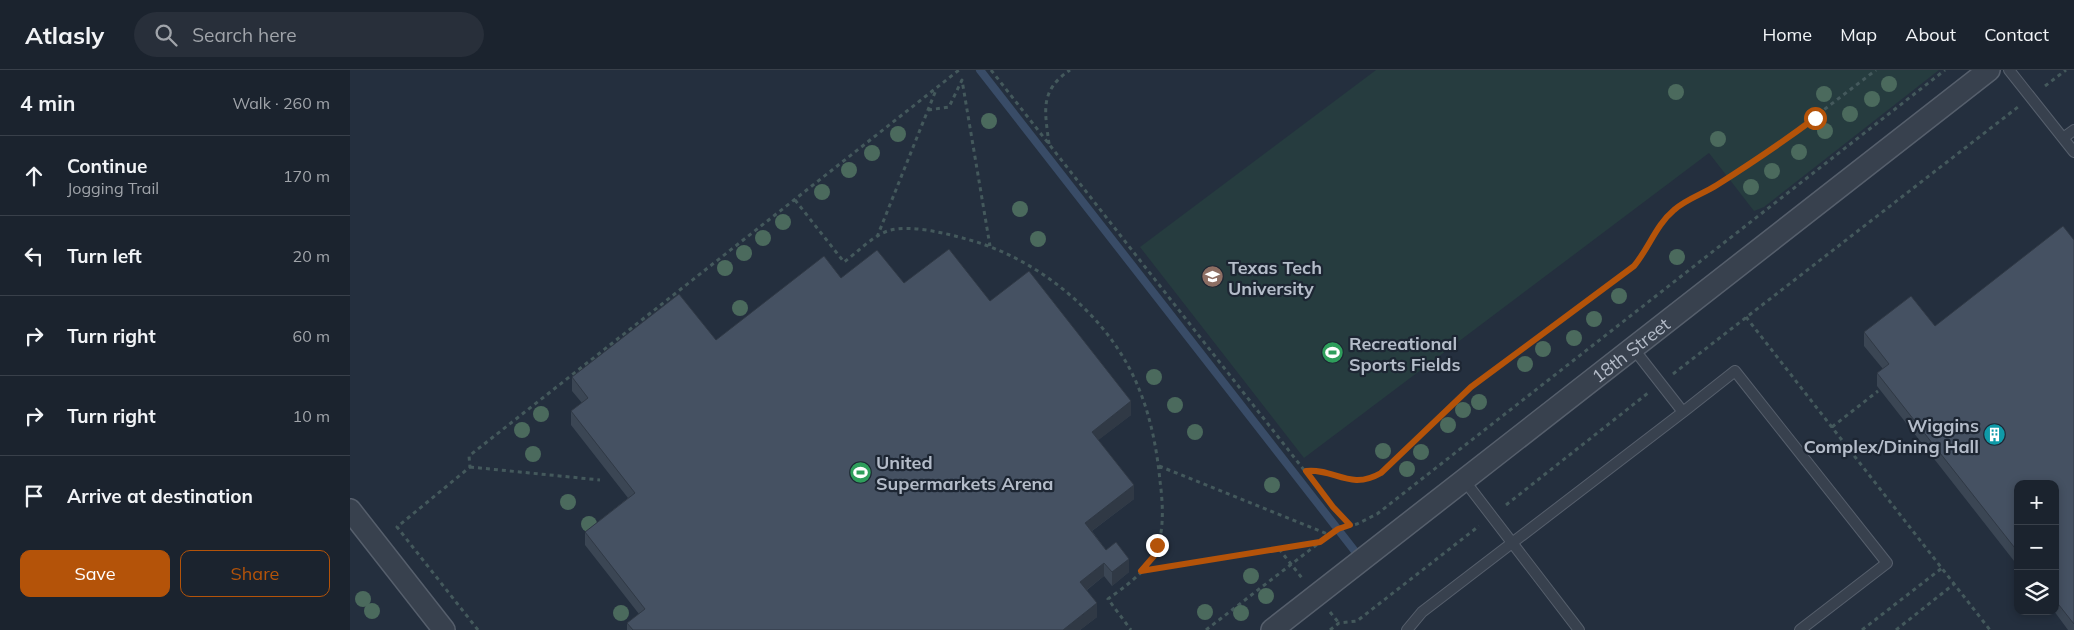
<!DOCTYPE html>
<html lang="en">
<head>
<meta charset="utf-8">
<style>
  :root { --surface:#1b232e; --page:#282f3a; --text:#f1f3f6; --muted:#a0a4aa; --line:#39404a; --accent:#b45309 }
  body { margin:0; font-family:Mulish,sans-serif; background:var(--page); color:var(--text) }
  .controls { position:absolute; right:15px; bottom:15px; display:grid; overflow:hidden; border-radius:10px; box-shadow:0 2px 8px #0003 }
  .controls button { width:45px; height:45px; display:grid; place-items:center; padding:0; border:0; border-bottom:1px solid var(--line); background:var(--surface); color:var(--text); font:25px sans-serif }
  .stop { position:absolute; width:15px; height:15px; margin:-11px; border:4px solid #b45309; border-radius:50%; background:#fff }
  .stop.end { background:#b45309; border-color:#fff; box-shadow:0 1px 5px #0008 }
  .list { margin:0; padding:0; list-style:none }
  h2 { display:flex; justify-content:space-between; align-items:center; height:65px; margin:0; padding:0 20px; font-size:21px }
  h2 small { font-size:16px; font-weight:400; color:var(--muted) }
  .list li { display:grid; grid-template-columns:32px 1fr auto; gap:15px; align-items:center; box-sizing:border-box; height:80px; padding:0 20px; border-top:1px solid var(--line) }
  .list b { display:block; font-size:19px; white-space:nowrap }
  .list p { margin:0; font-size:16px; white-space:nowrap; color:var(--muted) }
  .list em { font-size:16px; font-style:normal; color:var(--muted) }
  .actions { display:flex; gap:10px; padding:15px 20px }
  .actions a { flex:1; padding:11px 0; border:1px solid var(--accent); border-radius:10px; text-align:center; font-size:18px; color:var(--accent) }
  .actions .main { background:var(--accent); color:#fff }
  .icon { flex:none; width:28px; height:28px; fill:none; stroke:currentColor; stroke-width:2; stroke-linecap:round; stroke-linejoin:round }
  .map { position:relative; flex:none; width:1724px; height:560px; overflow:hidden }
  header { display:flex; align-items:center; gap:30px; box-sizing:border-box; height:70px; padding:0 25px; background:var(--surface); border-bottom:1px solid var(--line) }
  header strong { font-size:24px }
  nav { display:flex; gap:28px; margin-inline-start:auto; font-size:18px }
  .search { width:350px; height:45px; background:var(--page); display:flex; align-items:center; gap:12px; box-sizing:border-box; padding:0 18px; border-radius:28px; color:var(--muted); font-size:19px }
  main { display:flex }
  aside { flex:1; background:var(--surface) }
  .map>svg:first-child { display:block }
</style>
</head>
<body>
<header>
<strong>Atlasly</strong>
<div class="search"><svg class="icon" aria-label="search" viewBox="0 0 24 24"><circle cx="10" cy="10" r="6"/><path d="M15 15l6 6"/></svg>Search here</div>
<nav><a>Home</a><a>Map</a><a>About</a><a>Contact</a></nav>
</header>
<main>
<aside>
<h2>4 min<small>Walk · 260 m</small></h2>
<ul class="list">
<li><svg class="icon" aria-label="ahead" viewBox="0 0 24 24"><path d="M12 20V5M6 11l6-6 6 6"/></svg><div><b>Continue</b><p>Jogging Trail</p></div><em>170 m</em></li>
<li><svg class="icon" aria-label="left" viewBox="0 0 24 24"><path d="M17 20v-9H6M10 6l-5 5 5 5"/></svg><div><b>Turn left</b></div><em>20 m</em></li>
<li><svg class="icon" aria-label="right" viewBox="0 0 24 24"><path d="M7 20v-9h11M14 6l5 5-5 5"/></svg><div><b>Turn right</b></div><em>60 m</em></li>
<li><svg class="icon" aria-label="right" viewBox="0 0 24 24"><path d="M7 20v-9h11M14 6l5 5-5 5"/></svg><div><b>Turn right</b></div><em>10 m</em></li>
<li><svg class="icon" aria-label="arrive" viewBox="0 0 24 24"><path d="M6 21V4h12l-3 4 3 4H6"/></svg><div><b>Arrive at destination</b></div></li>
</ul>
<div class="actions"><a class="main">Save</a><a>Share</a></div>
</aside>
<div class="map">
<svg width="1724" height="560" viewBox="0 0 1724 560">
  <rect width="100%" height="100%" fill="#242f3e"/>
  <path fill="#263c3f" d="M1026 0H1589L1414 137 1404 141 1359 83 954 388 790 177Z"/>
  <g fill="none" stroke-linecap="round" stroke-linejoin="round">
    <path stroke="#394c67" stroke-width="8" d="M630 0 1011 489"/>
    <defs>
      <path id="service" d="M1659 0 1724 82
        M1713 68 1724 60
        M1283 278 1333 342 1385 301 1537 493 1450 560
        M1114 410 1229 560
        M1057 560 1072 542 1333 342"/>
      <g id="minor">
        <path d="M0 440 94 560"/>
        <path id="s1" d="M922 560 1639 0"/>
      </g>
    </defs>
    <use href="#service" stroke="#565f6c" stroke-width="12"/>
    <use href="#minor" stroke="#565f6c" stroke-width="24"/>
    <path stroke="#44595c" stroke-width="3" stroke-dasharray="4 4" stroke-linecap="butt" d="M641 0 983 437 1000 455
      M1695 16 1716 0
      M578 40 599 37 612 10 640 176
      M699 74C695 41 689 21 720 0
      M445 130 494 192C508 182 524 164 541 160 562 155 595 163 616 169 689 188 761 248 789 319 801 348 807 380 810 411 813 434 815 464 804 485 795 503 773 518 758 529L781 560
      M527 167 586 20
      M1396 247 1640 560
      M1323 304 1668 37
      M1482 357 1528 321
      M809 396 980 465
      M120 397 250 410
      M955 401C983 397 1002 420 1031 403L1121 317 1284 196 1297 179 1313 151 1325 139 1365 116 1425 77 1526 0
      M1156 435 1298 323
      M929 479 952 508
      M792 501 968 473
      M980 542 989 553
      M128 560 47 457 120 397 119 386 609 0
      M856 560 987 459 1007 454 1027 444 1595 0
      M980 560 989 553 1007 551 1129 456
      M1512 560 1592 498
      M1546 560 1604 514"/>
    <use href="#service" stroke="#38414e" stroke-width="10"/>
    <use href="#minor" stroke="#38414e" stroke-width="21"/>
  </g>
  <g fill="#4b6a5d">
    <circle cx="1539" cy="14" r="8"/>
    <circle cx="1326" cy="22" r="8"/>
    <circle cx="1474" cy="24" r="8"/>
    <circle cx="1522" cy="29" r="8"/>
    <circle cx="1500" cy="44" r="8"/>
    <circle cx="639" cy="51" r="8"/>
    <circle cx="1475" cy="61" r="8"/>
    <circle cx="548" cy="64" r="8"/>
    <circle cx="1368" cy="69" r="8"/>
    <circle cx="1449" cy="82" r="8"/>
    <circle cx="522" cy="83" r="8"/>
    <circle cx="499" cy="100" r="8"/>
    <circle cx="1422" cy="101" r="8"/>
    <circle cx="1401" cy="117" r="8"/>
    <circle cx="472" cy="122" r="8"/>
    <circle cx="670" cy="139" r="8"/>
    <circle cx="433" cy="152" r="8"/>
    <circle cx="413" cy="168" r="8"/>
    <circle cx="688" cy="169" r="8"/>
    <circle cx="394" cy="183" r="8"/>
    <circle cx="1327" cy="187" r="8"/>
    <circle cx="375" cy="198" r="8"/>
    <circle cx="1269" cy="226" r="8"/>
    <circle cx="390" cy="238" r="8"/>
    <circle cx="1244" cy="249" r="8"/>
    <circle cx="1224" cy="268" r="8"/>
    <circle cx="1193" cy="279" r="8"/>
    <circle cx="1175" cy="294" r="8"/>
    <circle cx="804" cy="307" r="8"/>
    <circle cx="1129" cy="332" r="8"/>
    <circle cx="825" cy="335" r="8"/>
    <circle cx="1113" cy="340" r="8"/>
    <circle cx="191" cy="344" r="8"/>
    <circle cx="1098" cy="355" r="8"/>
    <circle cx="172" cy="360" r="8"/>
    <circle cx="845" cy="362" r="8"/>
    <circle cx="1033" cy="381" r="8"/>
    <circle cx="1071" cy="382" r="8"/>
    <circle cx="183" cy="384" r="8"/>
    <circle cx="1057" cy="399" r="8"/>
    <circle cx="922" cy="415" r="8"/>
    <circle cx="218" cy="432" r="8"/>
    <circle cx="239" cy="454" r="8"/>
    <circle cx="901" cy="506" r="8"/>
    <circle cx="916" cy="526" r="8"/>
    <circle cx="13" cy="529" r="8"/>
    <circle cx="22" cy="541" r="8"/>
    <circle cx="855" cy="542" r="8"/>
    <circle cx="271" cy="543" r="8"/>
    <circle cx="891" cy="543" r="8"/>
  </g>
  <path fill="#3b4654" d="M1724 170V560H1718L1704 541H1705V414H1668V496L1527 316V303L1533 299 1514 276V262L1585 256Z
    M491 208 554 213 640 231 781 345 748 370 784 429 742 461 756 480 779 502 762 516 754 506 737 520 747 547 730 560H277V553L289 544 235 475V462L278 428 221 355V341L232 333 222 321V307L366 270Z"/>
  <path fill="#303945" d="M781 331V345L742 375V362Z
    M784 415V429L735 466V453Z
    M779 489V502L762 516V502Z
    M754 493V506L730 525V512Z
    M747 533V547L730 560H713Z"/>
  <path fill="#455162" stroke="#303945" d="M1713 156 1724 170V554L1705 530V414H1668V482L1527 303 1539 294 1514 262 1561 226 1585 256Z
    M599 179 640 231 679 201 781 331 742 362 784 415 735 453 756 480 766 472 779 489 762 502 754 493 730 512 747 533 713 560H283L277 553 295 539 235 462 285 423 221 341 238 328 222 307 329 224 366 270 474 186 491 208 527 180 554 213Z"/>
  <g fill="none" stroke-linecap="round" stroke-linejoin="round">
    <path stroke="#b45309" stroke-width="6" d="M807 475 804 486 791 501 970 472 988 459 1000 455 983 437 956 401C984 398 1000 421 1031 403L1121 317 1284 196C1299 178 1306 155 1324 140 1336 129 1353 124 1367 115 1400 94 1433 72 1465 48"/>
  </g>
  <defs>
    <symbol id="university-disc" viewBox="-11 -11 22 22"><circle r="9.5" fill="#8d6e63" stroke="#1d2633"/><path d="M0-5L7-2L0 1L-7-2ZM-4 1L0 2.5L4 1V4Q0 6-4 4Z" fill="#fff"/></symbol>
    <symbol id="stadium-disc" viewBox="-11 -11 22 22"><circle r="9.5" fill="#2e9e5b" stroke="#1d2633"/><path d="M0-5a6.5 5 0 1 0 0 10a6.5 5 0 1 0 0-10ZM-3.5-1.8h7v3.6h-7Z" fill="#fff"/></symbol>
    <symbol id="building-disc" viewBox="-11 -11 22 22"><circle r="9.5" fill="#0f9aa8" stroke="#1d2633"/><path d="M-4-6H4V6H1V3H-1V6H-4ZM-2.5-4.3h1.7v1.8h-1.7ZM.8-4.3h1.7v1.8H.8ZM-2.5-1h1.7V.8h-1.7ZM.8-1h1.7V.8H.8Z" fill="#fff"/></symbol>
  </defs>
  <g fill-rule="evenodd">
    <use href="#university-disc" x="850" y="194" width="25" height="25"/>
    <use href="#stadium-disc" x="970" y="270" width="25" height="25"/>
    <use href="#building-disc" x="1632" y="352" width="25" height="25"/>
    <use href="#stadium-disc" x="498" y="390" width="25" height="25"/>
  </g>
  <g text-anchor="middle" dominant-baseline="central" stroke-width="4.5" stroke-linejoin="round" paint-order="stroke">
    <g font-size="18" font-weight="bold" fill="#b4bcc9" stroke="#1d2633" text-anchor="start">
      <text x="878" y="197">Texas Tech<tspan x="878" dy="21">University</tspan></text>
      <text x="999" y="273">Recreational<tspan x="999" dy="21">Sports Fields</tspan></text>
      <text x="1629" y="355" text-anchor="end">Wiggins<tspan x="1629" dy="21">Complex/Dining Hall</tspan></text>
      <text x="526" y="392">United<tspan x="526" dy="21">Supermarkets Arena</tspan></text>
    </g>
    <g font-size="18" fill="#b4bcc9" stroke="#1d2633">
      <text stroke="none"><textPath href="#s1" startOffset="455">18th Street</textPath></text>
    </g>
  </g>
</svg>
<div class="controls">
<button>+</button>
<button>−</button>
<button><svg class="icon" aria-label="layers" viewBox="0 0 24 24"><path d="M12 4l9 5-9 5-9-5zM3 14l9 5 9-5"/></svg></button>
</div>
<div class="stop" style="left:1465px;top:48px"></div>
<div class="stop end" style="left:807px;top:475px"></div>
</div>
</main>
</body>
</html>
